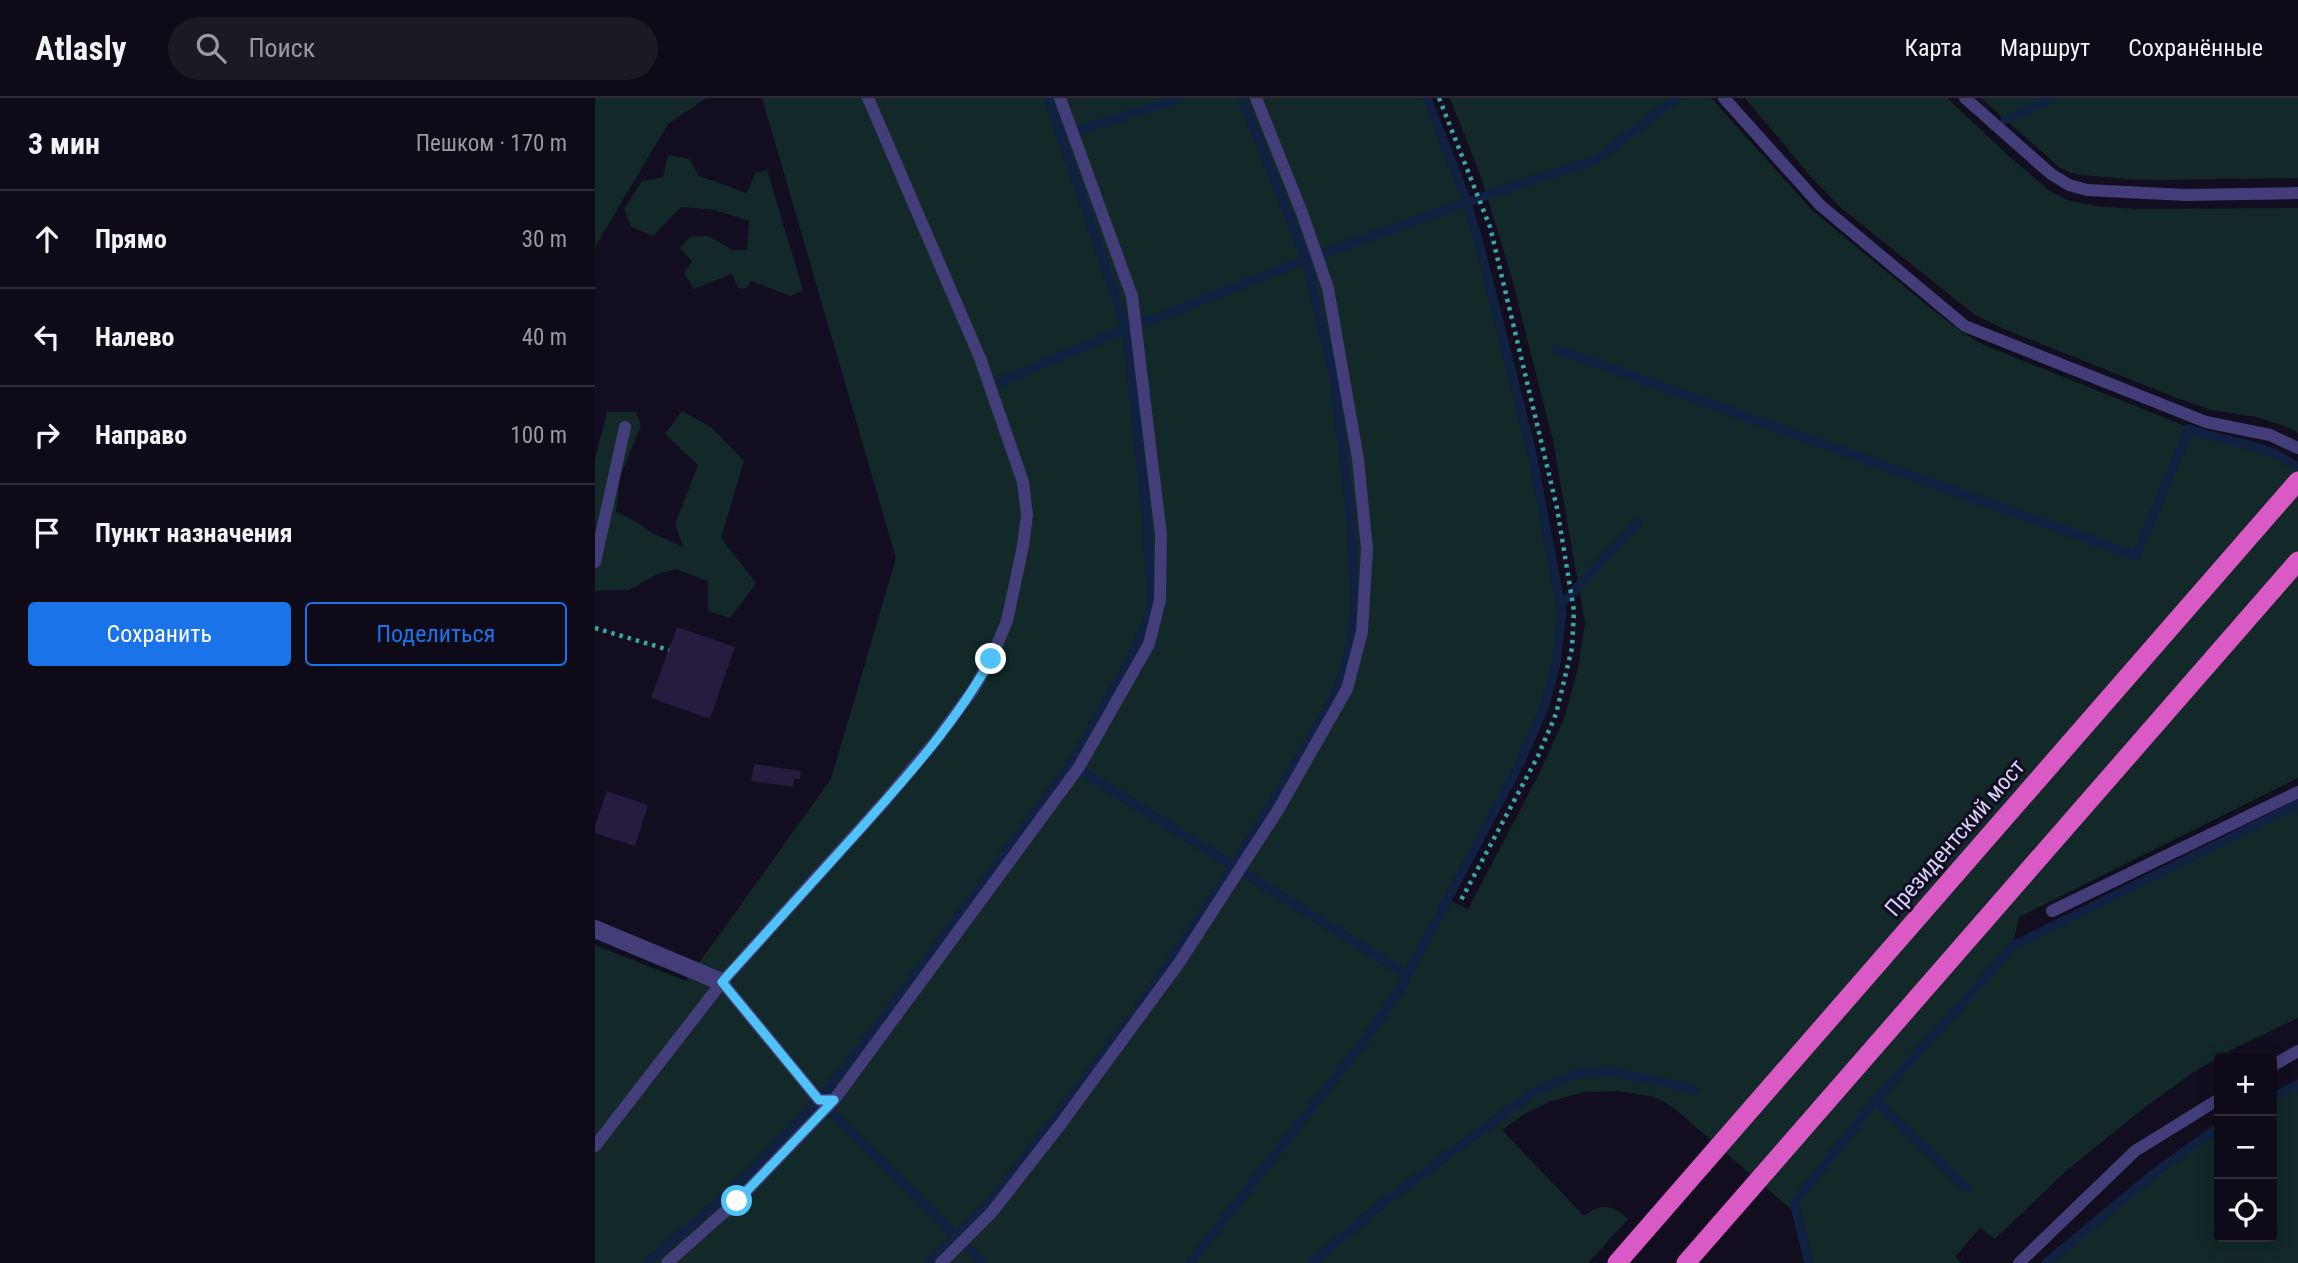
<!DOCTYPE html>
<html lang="ru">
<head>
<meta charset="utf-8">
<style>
  :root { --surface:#0e0a17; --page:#1c1824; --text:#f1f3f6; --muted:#9b9aa1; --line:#2e2b36; --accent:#1a73e8 }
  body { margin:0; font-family:"Roboto Condensed",sans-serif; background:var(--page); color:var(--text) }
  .controls { position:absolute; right:21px; bottom:21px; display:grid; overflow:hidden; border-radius:7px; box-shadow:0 4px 18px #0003 }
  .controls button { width:63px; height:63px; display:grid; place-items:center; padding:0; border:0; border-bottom:2px solid var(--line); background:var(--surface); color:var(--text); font:35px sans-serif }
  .stop { position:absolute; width:21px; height:21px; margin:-16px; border:5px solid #4fc3f7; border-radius:50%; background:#fff }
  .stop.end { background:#4fc3f7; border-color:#fff; box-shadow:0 2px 7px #0008 }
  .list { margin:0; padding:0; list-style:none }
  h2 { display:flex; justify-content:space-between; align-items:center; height:91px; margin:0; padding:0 28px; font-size:30px }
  h2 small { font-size:23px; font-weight:400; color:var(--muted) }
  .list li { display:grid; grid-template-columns:46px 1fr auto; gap:21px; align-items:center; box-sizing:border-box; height:98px; padding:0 28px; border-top:2px solid var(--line) }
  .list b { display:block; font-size:26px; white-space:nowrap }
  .list em { font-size:23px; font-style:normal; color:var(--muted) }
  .actions { display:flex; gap:14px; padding:21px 28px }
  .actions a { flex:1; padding:16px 0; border:2px solid var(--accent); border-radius:7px; text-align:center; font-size:24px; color:var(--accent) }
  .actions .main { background:var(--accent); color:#fff }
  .icon { flex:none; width:38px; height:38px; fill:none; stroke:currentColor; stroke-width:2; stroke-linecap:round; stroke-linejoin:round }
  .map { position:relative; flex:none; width:1703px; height:1165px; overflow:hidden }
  header { display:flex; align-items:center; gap:42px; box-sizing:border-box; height:98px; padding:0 35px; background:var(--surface); border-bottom:2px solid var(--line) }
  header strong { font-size:33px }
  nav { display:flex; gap:38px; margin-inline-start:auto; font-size:24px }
  .search { width:490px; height:63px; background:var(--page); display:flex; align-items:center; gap:18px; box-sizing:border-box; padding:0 24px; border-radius:38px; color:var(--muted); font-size:26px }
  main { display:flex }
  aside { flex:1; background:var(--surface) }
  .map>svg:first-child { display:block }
</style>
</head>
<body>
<header>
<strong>Atlasly</strong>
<div class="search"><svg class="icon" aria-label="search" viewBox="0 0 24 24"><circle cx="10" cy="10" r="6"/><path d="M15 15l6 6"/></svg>Поиск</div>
<nav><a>Карта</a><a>Маршрут</a><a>Сохранённые</a></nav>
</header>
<main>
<aside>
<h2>3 мин<small>Пешком · 170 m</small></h2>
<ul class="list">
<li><svg class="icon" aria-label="ahead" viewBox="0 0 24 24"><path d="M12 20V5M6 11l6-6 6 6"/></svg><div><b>Прямо</b></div><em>30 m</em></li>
<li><svg class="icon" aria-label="left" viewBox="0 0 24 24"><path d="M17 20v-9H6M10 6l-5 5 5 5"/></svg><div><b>Налево</b></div><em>40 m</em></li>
<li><svg class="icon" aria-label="right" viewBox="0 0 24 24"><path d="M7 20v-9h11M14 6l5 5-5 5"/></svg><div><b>Направо</b></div><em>100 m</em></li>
<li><svg class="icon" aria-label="arrive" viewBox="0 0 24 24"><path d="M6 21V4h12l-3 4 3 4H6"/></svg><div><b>Пункт назначения</b></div></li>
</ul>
<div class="actions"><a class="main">Сохранить</a><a>Поделиться</a></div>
</aside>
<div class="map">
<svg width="1703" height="1165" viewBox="0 0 1703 1165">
  <rect width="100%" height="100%" fill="#120e1f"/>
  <path fill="#122829" d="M0 0H111L73 26 0 149Z
    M167 0H834L870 90 885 142 938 353 969 515 963 566 951 611 926 668 854 802 873 811 943 678 969 621 983 570 990 525 958 343 916 177 886 79 855 0H1116L1218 113 1334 209 1367 234 1389 247 1615 338 1659 347 1682 355 1703 368V680L1424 819 1418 845 1703 703V920L1642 949 1597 975 1545 1013 1471 1073 1400 1141 1385 1130 1360 1159 1367 1165H1211L1198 1113 1080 1011 1068 1003 1056 998 1022 993 990 994 956 1003 929 1016 907 1032 989 1118C1006 1105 1017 1106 1033 1121L993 1165H0V847L91 883 236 681 301 460Z
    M1150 0H1352L1415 59 1455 93 1472 102 1501 108 1542 111 1703 110V335L1692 329 1662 319 1616 312 1582 300 1409 231 1380 217 1245 109 1217 80Z
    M1386 0H1703V80L1544 82 1497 78 1475 75 1464 69Z
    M73 57 94 61 104 78 152 95 160 75 172 72 208 192 196 198 156 183 152 190 144 191 137 176 99 191 89 175 97 163 85 150 95 139 114 138 137 152H152L154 123 120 112 86 109 58 138 36 129 29 111 47 83 68 79Z
    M87 313 116 329 149 363 126 440 161 485 135 520 113 513V483L81 471 63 476 34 492 0 493V361L12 314H41L46 328 25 379 21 414 40 423 59 436 88 449 80 426 103 367 70 336Z
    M1703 989V1165H1454L1563 1074 1624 1031V1139H1677V1002Z"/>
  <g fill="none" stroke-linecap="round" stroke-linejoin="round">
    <path stroke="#112141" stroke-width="9" d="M1410 22 1457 0
      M475 35 585 0
      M961 251 1541 458 1594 331C1622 342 1652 344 1679 355 1687 359 1695 365 1703 369
      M405 284 544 225 567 218 711 161 913 90 1000 62 1082 0
      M966 507 1043 424
      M480 669 812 877
      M544 909 639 768 733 611 747 580 756 546 760 505 755 411 739 281 711 161 647 0
      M1677 1000 1703 986
      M1280 1003 1373 1091
      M228 1006 388 1165
      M52 1165 123 1104 161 1068 224 1002 287 922 476 666 534 564 555 516 556 498 551 415 531 230 453 0
      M334 1165 397 1103 536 920
      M595 1165 772 939 805 891 924 667 949 610 961 565 967 515 937 355 883 141 869 96 832 0
      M717 1165 789 1104 937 995 977 977 1014 973 1099 991
      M1214 1165 1199 1105 1280 1003 1418 848 1703 706
      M1451 1165 1562 1073 1624 1029"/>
  </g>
  <path fill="#251c3f" d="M82 529 140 549 115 621 56 600Z
    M159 666 206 673 205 681H199L198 689 156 683Z
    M12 693 53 707 40 748 0 735V728Z"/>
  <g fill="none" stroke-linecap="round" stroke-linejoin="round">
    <path stroke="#37a8a7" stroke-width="4.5" stroke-dasharray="3.5 5" stroke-linecap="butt" d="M844 0 895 129 962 410 979 513 977 550 961 616 943 658 865 804
      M0 530 74 552"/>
    <path stroke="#433d7a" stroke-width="12" d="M1129 0 1225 107 1370 228 1611 324 1675 337 1703 350
      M1370 0 1456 76 1474 87 1492 92 1591 97 1703 95
      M0 464 30 329
      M1457 813 1703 694
      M1677 968 1703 953
      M239 1002H224L127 884 290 703 342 641 378 592 396 561 412 523 428 448 432 417 428 384 418 355 385 260 273 0
      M0 1048 127 884
      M72 1165 142 1103 239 1002 484 669 554 546 565 502 566 437 537 198 465 0
      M346 1165 397 1114 465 1027 584 865 683 712 752 591 767 534 772 451 763 361 733 190 707 115 661 0
      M1424 1165 1540 1053 1624 1001"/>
    <path stroke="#433d7a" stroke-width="18" d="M0 831 127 884"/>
    <path stroke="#da5ac5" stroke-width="19" d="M1022 1165 1703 383
      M1091 1165 1703 463"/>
  </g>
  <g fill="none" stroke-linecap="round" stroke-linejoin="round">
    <path stroke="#4fc3f7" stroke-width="9" d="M142 1103 239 1002H224L127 884C171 835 215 786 259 738 309 682 360 626 396 561"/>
  </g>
  <g text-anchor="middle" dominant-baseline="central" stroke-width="6" stroke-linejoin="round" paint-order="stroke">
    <g font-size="23" fill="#d7d0fb" stroke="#120e1f">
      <text transform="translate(1360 740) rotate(-49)">Президентский мост</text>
    </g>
  </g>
</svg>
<div class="controls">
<button>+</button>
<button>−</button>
<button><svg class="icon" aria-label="locate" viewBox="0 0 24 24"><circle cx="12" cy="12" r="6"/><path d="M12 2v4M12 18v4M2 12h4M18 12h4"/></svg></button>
</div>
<div class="stop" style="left:142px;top:1103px"></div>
<div class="stop end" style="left:396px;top:561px"></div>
</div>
</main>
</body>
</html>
